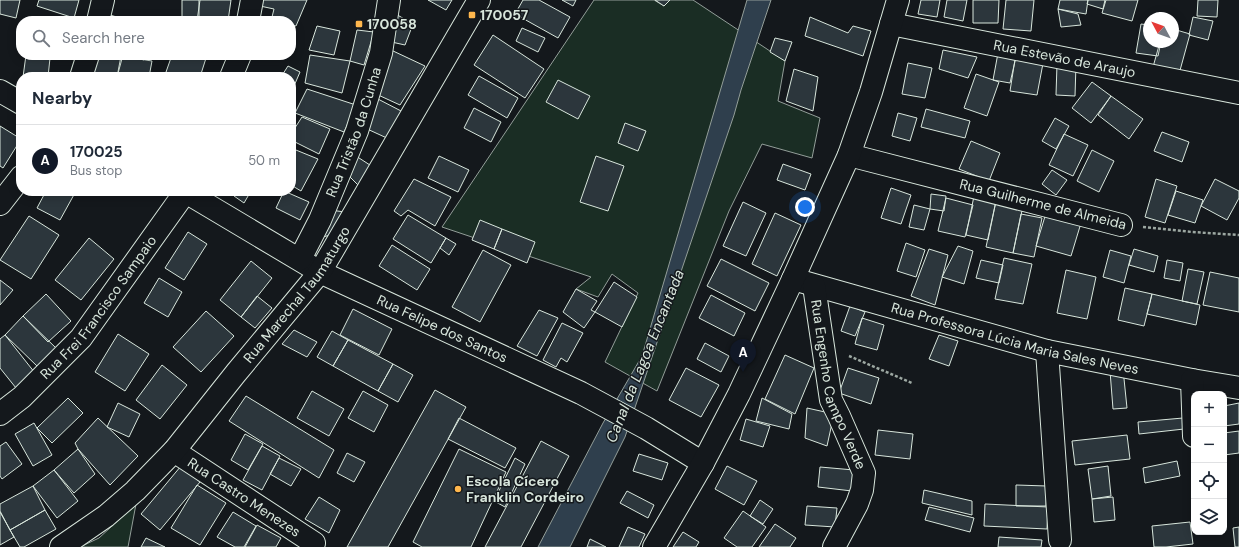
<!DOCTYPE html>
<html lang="en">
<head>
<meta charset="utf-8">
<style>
  :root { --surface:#fff; --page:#f2f2f3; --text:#1f2937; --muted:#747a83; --line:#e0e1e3; --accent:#111827 }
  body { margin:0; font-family:"DM Sans",sans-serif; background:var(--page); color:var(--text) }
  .controls { position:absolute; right:12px; bottom:12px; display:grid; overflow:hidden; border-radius:8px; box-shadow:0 2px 10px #0003 }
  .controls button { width:36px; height:36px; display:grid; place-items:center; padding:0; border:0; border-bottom:1px solid var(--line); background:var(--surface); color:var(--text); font:20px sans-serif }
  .compass { position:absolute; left:1143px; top:12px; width:36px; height:36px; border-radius:50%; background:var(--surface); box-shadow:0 2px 10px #0003; rotate:311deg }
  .you { position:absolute; left:805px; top:207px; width:14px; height:14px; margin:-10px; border:3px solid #fff; border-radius:50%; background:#1a73e8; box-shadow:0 0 0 6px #1a73e833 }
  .badge { display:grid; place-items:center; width:26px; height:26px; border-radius:50%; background:var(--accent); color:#fff; font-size:13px; font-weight:700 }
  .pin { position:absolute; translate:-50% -33px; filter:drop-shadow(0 1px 2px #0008) }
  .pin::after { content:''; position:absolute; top:21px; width:14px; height:12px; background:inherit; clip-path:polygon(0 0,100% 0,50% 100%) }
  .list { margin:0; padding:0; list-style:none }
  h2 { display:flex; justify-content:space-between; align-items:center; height:52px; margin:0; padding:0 16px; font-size:17px }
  h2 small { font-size:13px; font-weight:400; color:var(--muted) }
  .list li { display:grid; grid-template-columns:26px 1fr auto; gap:12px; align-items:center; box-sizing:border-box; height:72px; padding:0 16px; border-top:1px solid var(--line) }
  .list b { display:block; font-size:15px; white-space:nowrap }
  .list p { margin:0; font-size:13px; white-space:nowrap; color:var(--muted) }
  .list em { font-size:13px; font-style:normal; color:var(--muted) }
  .icon { flex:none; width:22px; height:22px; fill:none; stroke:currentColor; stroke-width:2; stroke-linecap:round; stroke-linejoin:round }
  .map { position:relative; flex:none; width:1239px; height:547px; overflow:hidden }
  .search { position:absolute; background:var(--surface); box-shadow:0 2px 10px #0003; left:16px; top:16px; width:280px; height:44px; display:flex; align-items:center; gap:10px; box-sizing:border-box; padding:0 14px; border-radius:16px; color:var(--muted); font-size:15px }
  .panel { position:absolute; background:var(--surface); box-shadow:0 2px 10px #0003; left:16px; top:72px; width:280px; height:124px; border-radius:16px }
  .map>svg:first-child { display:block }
</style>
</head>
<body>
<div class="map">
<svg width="1239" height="547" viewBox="0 0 1239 547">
  <rect width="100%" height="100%" fill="#14181c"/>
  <path fill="#1a2d24" stroke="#939e99" d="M594 0H654L664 6 670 0H693L785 61 778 101 820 118 812 158 762 144 729 211 657 391 605 362 638 293 612 274 598 297 576 289 591 277 442 227Z
    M136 504 128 547H80L99 538Z"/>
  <path fill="#2f3f4d" stroke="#939e99" d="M747 0H771L741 90 734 115 625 437 570 547H538L603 423 642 356Z"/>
  <path fill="#2c363c" stroke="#d8e6dc" d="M0 0H20L16 18 0 14Z
    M39 0H79L74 18 37 6Z
    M182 0H199V21H182Z
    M200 0H231L228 21H197Z
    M263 0H307L296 26 291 25V21H271L274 9 260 6Z
    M428 0H452L446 10Z
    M523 0H539L570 17 558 38 515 14Z
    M562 0H576L573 6Z
    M655 0H670L664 6Z
    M921 0H940L937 17 918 14Z
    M947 0H967L963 21 944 17Z
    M973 0H999L998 23H973Z
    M1006 0H1034L1031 31 1003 29Z
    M1060 0H1088L1086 14 1058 9Z
    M1088 0H1105L1103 9 1087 4Z
    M1106 0H1138L1132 21 1102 13Z
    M1198 0H1218L1217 17 1197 16Z
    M1058 9 1078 14 1081 25 1061 27Z
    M394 13 413 24 405 45 387 41Z
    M110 15 130 21H108Z
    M810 17 848 33 853 26 871 31 863 56 805 36Z
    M1193 17 1213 21 1208 40 1189 35Z
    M1141 24 1149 25V42H1161L1158 56 1136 53Z
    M317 26 340 31 334 55 309 50Z
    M522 28 545 38 538 52 516 41Z
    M1173 29 1190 34 1179 74 1153 67 1160 42H1173Z
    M357 30 374 32 364 65 350 61Z
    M493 35 544 69 525 98 474 65Z
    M775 38 792 42 785 61 770 52Z
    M391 50 425 66 400 105 376 94Z
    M943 50 977 57 968 78 939 69Z
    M998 53 1016 57 1010 83 993 80Z
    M1016 53 1044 58 1037 95 1010 91Z
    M26 55 50 58 48 77H23Z
    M97 55H123L117 77 91 76Z
    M124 55H145L144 60Z
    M172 55H207L200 77H181L166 72Z
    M310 55 350 61 342 93 305 83Z
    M121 56 152 61 149 77H117Z
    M908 63 932 68 925 98 902 94Z
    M1057 64H1076L1075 96 1056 95Z
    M288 66 300 72 291 93V77H281Z
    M794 69 818 77 813 111 786 101Z
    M976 74 999 82 987 116 964 108Z
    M479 76 518 98 507 118 468 95Z
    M558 80 590 96 578 119 546 102Z
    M1092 82 1111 96 1091 123 1072 108Z
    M307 89 356 105 344 132 295 113Z
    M1111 96 1143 119 1129 139 1098 115Z
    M376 98 403 112 389 139 365 128Z
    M474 108 501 122 491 142 464 128Z
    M926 109 970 121 965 138 921 127Z
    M898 113 917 118 910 141 892 136Z
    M302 117 330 129 319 154 291 140V134Z
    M1055 118 1069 126 1056 149 1042 141Z
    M625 123 646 131 638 151 618 143Z
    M0 126 21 139 3 168 0 166Z
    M1162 132 1189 142 1182 162 1154 151Z
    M1064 134 1088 145 1073 176 1049 165Z
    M971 141 1000 153 989 181 959 169Z
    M291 148 318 159 301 191 291 185Z
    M1092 150 1114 161 1099 192 1077 181Z
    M356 156 373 167 362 189 347 174Z
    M439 156 469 170 458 192 428 178Z
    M596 156 624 166 608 211 580 202Z
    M783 164 811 174 805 190 777 180Z
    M1052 170 1067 180 1056 195 1042 184Z
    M414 179 451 197 435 226 408 210 401 216 394 211Z
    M1156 179 1177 186 1165 223 1145 217Z
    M1215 179 1239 191V198L1227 220 1201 206Z
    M891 188 911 195 901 224 881 218Z
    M46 191H76L60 220 37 208Z
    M236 191H251L244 203 234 196Z
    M284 191 309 202 300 220 276 208Z
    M1176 191 1203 200 1195 223 1168 215Z
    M931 194 946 196 944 211 930 209Z
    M974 196 996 201 988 240 966 235Z
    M946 198 973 205 965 237 938 231Z
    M996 201 1023 206 1013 253 986 247Z
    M743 202 766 213 746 256 723 246Z
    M914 205 930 209 924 230 909 227Z
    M330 210 345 212 330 235 316 239Z
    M775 213 801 225 777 276 752 264Z
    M1046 213 1081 223 1071 256 1036 246Z
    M1021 214 1042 218 1034 257 1013 253Z
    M408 215 446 238 431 263 393 239Z
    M29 216 59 235 31 279 0 260Z
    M480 220 502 229 494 249 472 240Z
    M502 229 535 242 527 263 494 249Z
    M188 232 207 244 184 280 165 268Z
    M89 238 114 259 81 300 55 280Z
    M446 238 456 244 449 255 440 248Z
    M906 243 925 250 916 277 897 271Z
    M392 245 430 269 417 290 379 266Z
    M958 246 973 251 964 284 942 277Z
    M929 249 948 255 935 305 911 296Z
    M1134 249 1158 256 1154 272 1129 265Z
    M483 250 511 265 480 322 452 307Z
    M1110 250 1131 256 1124 283 1103 277Z
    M1004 258 1032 264 1023 304 995 299Z
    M721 259 769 283 755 311 707 286Z
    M981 260 1003 265 999 283 976 278Z
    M1167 260 1183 263 1180 281 1164 278Z
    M251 261 272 278 241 317 220 300Z
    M1188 269 1204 272 1197 304 1182 301Z
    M1066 270 1096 277 1087 319 1057 313Z
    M1210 272 1239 278V312L1203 305Z
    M159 278 182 292 168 317 144 303Z
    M0 280 13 290 0 305Z
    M614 282 637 297 622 327 595 312Z
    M1125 288 1152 294 1144 326 1118 320Z
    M576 289 597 301 591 310 595 312 584 328 563 312Z
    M46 294 71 321 48 342 23 316Z
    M1152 294 1200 305 1196 325 1147 314Z
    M711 295 745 313 734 336 699 318Z
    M257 296 272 308 255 328 241 317Z
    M850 306 865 312 855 336 841 331Z
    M353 309 392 329 379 355 340 335Z
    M539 310 558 318 537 356 517 346Z
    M206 311 234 336 201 372 173 347Z
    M23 316 56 348 38 367 5 335Z
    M862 318 884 325 877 350 855 344Z
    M562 323 583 333 567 362 561 358 556 367 543 360Z
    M294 330 317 342 307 357 282 344Z
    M332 331 348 340 333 366 317 357Z
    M118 334 149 354 125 391 95 372Z
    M5 335 35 373 16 388 0 368V339Z
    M939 335 958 341 949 366 929 359Z
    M348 340 393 364 378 391 333 366Z
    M705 343 729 356 721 372 697 359Z
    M785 355 814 368 795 414 765 399Z
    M393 364 413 375 398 402 378 391Z
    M162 365 187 385 160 419 136 400Z
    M686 368 719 385 701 417 669 400Z
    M848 368 879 378 871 404 839 393Z
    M1123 369 1127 408 1113 409 1110 371Z
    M435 390 466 407 388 547H347Z
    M312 391 344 409 329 436 297 418Z
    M363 391 388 405 374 432 348 418Z
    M246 396 334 450 319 478 229 421Z
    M68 398 83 413 52 443 37 428Z
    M762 398 792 414 789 429 756 421Z
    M118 403 140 414 129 437 107 427Z
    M1239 403V424L1224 426V406Z
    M807 408 834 414 827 446 805 438Z
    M98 418 138 456 110 485 78 449 75 443Z
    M459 418 516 448 505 468 448 439Z
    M1183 418 1184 429 1139 434 1138 422Z
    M746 419 770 426 763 447 740 440Z
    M34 423 52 455 33 466 15 434Z
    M878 430 913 434 910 459 875 455Z
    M1239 431V453L1224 455V433Z
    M245 434 263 444 248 470 231 460Z
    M1127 435 1130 459 1075 465 1072 441Z
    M541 441 569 456 521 547H485Z
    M6 442 22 464 2 479 0 476V446Z
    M262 446 280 456 262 490 243 480Z
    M78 449 95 474 74 493 54 470Z
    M459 449 506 472 471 547H422L413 542Z
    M347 453 365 462 354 482 337 473Z
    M639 454 668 463 662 480 633 471Z
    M279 458 301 469 291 486 270 474Z
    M515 458 525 464 505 507 494 501Z
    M1177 461 1180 476 1145 483 1143 468Z
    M181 466 200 482 160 530 141 514Z
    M727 466 757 481 744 505 715 489Z
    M1108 466 1111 496 1092 499 1088 469Z
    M820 467 854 470 852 491 818 487Z
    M54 470 78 501 57 518 33 486Z
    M197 485 226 503 200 545 171 528Z
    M1016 485 1047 486 1046 506H1016Z
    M33 486 45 510 10 530 0 511V504Z
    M924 490 972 501V515L922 503Z
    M627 491 654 505 648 518 620 503Z
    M319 497 340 510 329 533 305 519Z
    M1113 497 1115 520 1094 522 1092 499Z
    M760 500 773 509 763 524 750 516Z
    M985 504 1048 507 1047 529 984 526Z
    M807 506 837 508 835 527 805 525Z
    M929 507 974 518 970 532 925 520Z
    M45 510 56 529 24 547H20L10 530Z
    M743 511 766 527 752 547H737L724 538Z
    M0 512 14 537 0 545Z
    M233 512 256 526 244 547H235L217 537Z
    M1190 522 1193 544 1166 547H1154L1152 526Z
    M775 524 796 538 790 547H759Z
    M257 525 281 538 276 547H245Z
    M628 527 645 534 639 547H619Z
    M1239 527V547H1235L1233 528Z
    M683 532 699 542 696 547H673Z
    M999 537 1042 540 1041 547H998Z
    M146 538 165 547H141Z
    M590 539 606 547H587Z"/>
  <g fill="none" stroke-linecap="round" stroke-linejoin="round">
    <defs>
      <g id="minor">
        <path d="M98 21 103 0"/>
        <path d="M248 21 252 0"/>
        <path id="s1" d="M891 24 1239 93"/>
        <path d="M81 77 88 55"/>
        <path d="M231 77 240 55"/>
        <path d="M0 91 21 103"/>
        <path d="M849 155 1121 225"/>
        <path id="s2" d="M184 191 320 272 581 393 646 428 703 463"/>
        <path d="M0 204 21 177"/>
        <path id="s3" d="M300 259 320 220 357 131 381 53 389 0"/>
        <path id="s4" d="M793 279 1047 351 1192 380 1239 388"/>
        <path id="s5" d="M814 286 831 400 839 416 864 473 862 490 857 504 834 547"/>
        <path d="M1047 351 1060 540"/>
        <path d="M1192 380 1194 436"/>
        <path id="s6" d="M0 414 22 397 81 338 186 191"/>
        <path id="s7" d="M174 451 314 543"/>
      </g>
      <g id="tertiary">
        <path id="s8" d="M61 547 106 516 135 491 174 451 236 373 320 272 479 0"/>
      </g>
      <path id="secondary" d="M654 547 703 463 739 394 793 279 849 155 871 92 898 0"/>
    </defs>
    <use href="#minor" stroke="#d8e6dc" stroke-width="24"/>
    <use href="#tertiary" stroke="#d8e6dc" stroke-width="24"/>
    <use href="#secondary" stroke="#d8e6dc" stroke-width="24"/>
    <path stroke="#9da8a2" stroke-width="2.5" stroke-dasharray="3 2" stroke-linecap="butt" d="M1143 227 1192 232 1239 235
      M849 356 912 383"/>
    <use href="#minor" stroke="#14181c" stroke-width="22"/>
    <use href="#tertiary" stroke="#14181c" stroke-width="22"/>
    <use href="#secondary" stroke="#14181c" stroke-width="22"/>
  </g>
  <g fill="#ffb74d" stroke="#14181c" stroke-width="1.5">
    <rect x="468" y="11" width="8" height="8" rx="2"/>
    <rect x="355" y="20" width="8" height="8" rx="2"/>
    <circle cx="458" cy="489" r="4"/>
  </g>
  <g text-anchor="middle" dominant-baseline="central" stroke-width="3" stroke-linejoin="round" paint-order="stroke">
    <g font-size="14" font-weight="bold" fill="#d8e6dc" stroke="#14181c" text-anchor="start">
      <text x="480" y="15">170057</text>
      <text x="367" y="24">170058</text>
      <text x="466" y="481">Escola Cícero<tspan x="466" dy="16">Franklin Cordeiro</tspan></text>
    </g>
    <g font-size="14" fill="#d8e6dc" stroke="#14181c">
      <text stroke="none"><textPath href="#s1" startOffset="177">Rua Estevão de Araujo</textPath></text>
      <text stroke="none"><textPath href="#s3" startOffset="138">Rua Tristão da Cunha</textPath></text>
      <text transform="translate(1043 204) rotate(14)">Rua Guilherme de Almeida</text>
      <text stroke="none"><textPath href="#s8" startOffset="348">Rua Marechal Taumaturgo</textPath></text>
      <text stroke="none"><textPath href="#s6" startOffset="146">Rua Frei Francisco Sampaio</textPath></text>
      <text stroke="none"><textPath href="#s2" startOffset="293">Rua Felipe dos Santos</textPath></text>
      <text stroke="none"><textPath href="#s4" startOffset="230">Rua Professora Lúcia Maria Sales Neves</textPath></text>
      <text stroke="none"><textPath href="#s5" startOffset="102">Rua Engenho Campo Verde</textPath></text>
      <text stroke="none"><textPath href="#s7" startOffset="84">Rua Castro Menezes</textPath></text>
    </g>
    <g font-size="15" font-style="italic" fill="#d8e6dc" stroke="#14181c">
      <text transform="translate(645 356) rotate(-68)">Canal da Lagoa Encantada</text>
    </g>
  </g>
</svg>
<div class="controls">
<button>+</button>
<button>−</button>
<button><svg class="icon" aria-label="locate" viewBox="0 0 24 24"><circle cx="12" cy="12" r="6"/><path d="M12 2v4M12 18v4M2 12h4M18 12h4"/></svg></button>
<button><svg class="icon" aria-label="layers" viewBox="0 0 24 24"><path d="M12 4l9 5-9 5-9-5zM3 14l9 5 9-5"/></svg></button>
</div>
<svg class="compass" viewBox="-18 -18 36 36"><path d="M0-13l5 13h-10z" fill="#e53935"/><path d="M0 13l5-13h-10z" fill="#747a83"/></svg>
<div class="you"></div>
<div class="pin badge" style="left:743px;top:372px">A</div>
<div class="search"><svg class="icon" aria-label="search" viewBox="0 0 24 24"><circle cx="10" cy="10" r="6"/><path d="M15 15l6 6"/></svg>Search here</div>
<section class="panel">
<h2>Nearby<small></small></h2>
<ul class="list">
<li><span class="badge">A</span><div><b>170025</b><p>Bus stop</p></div><em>50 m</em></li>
</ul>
</section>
</div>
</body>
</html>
